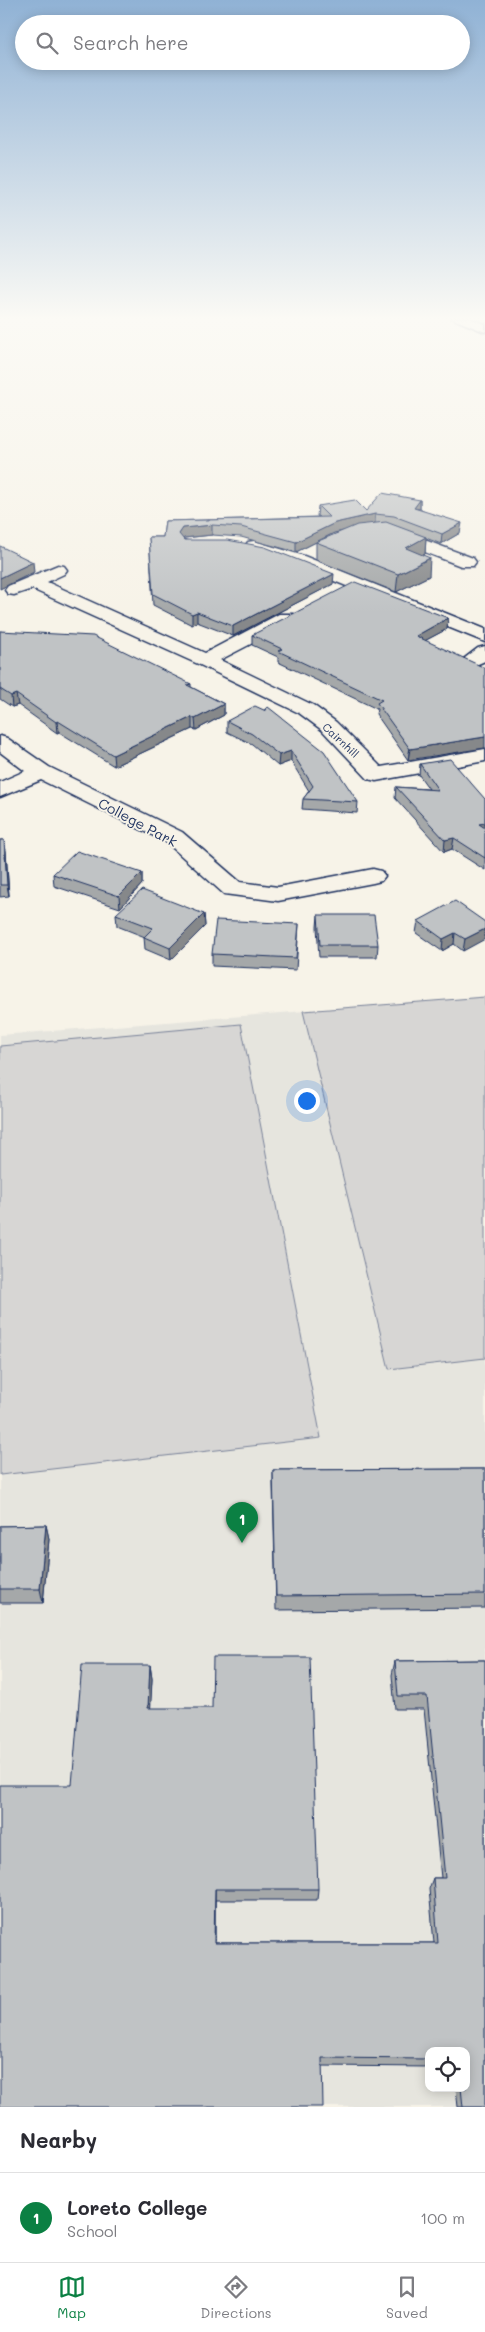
<!DOCTYPE html>
<html lang="en">
<head>
<meta charset="utf-8">
<style>
  :root { --surface:#fff; --page:#f2f2f3; --text:#2b2b33; --muted:#7c7c81; --line:#e1e1e2; --accent:#0b8043 }
  body { margin:0; font-family:Mali,sans-serif; background:var(--page); color:var(--text) }
  .controls { position:absolute; right:15px; bottom:15px; display:grid; overflow:hidden; border-radius:10px; box-shadow:0 2px 12px #0003 }
  .controls button { width:45px; height:45px; display:grid; place-items:center; padding:0; border:0; border-bottom:1px solid var(--line); background:var(--surface); color:var(--text); font:25px sans-serif }
  .you { position:absolute; left:306px; top:1100px; width:18px; height:18px; margin:-12px; border:4px solid #fff; border-radius:50%; background:#1a73e8; box-shadow:0 0 0 8px #1a73e833 }
  .badge { display:grid; place-items:center; width:32px; height:32px; border-radius:50%; background:var(--accent); color:#fff; font-size:16px; font-weight:700 }
  .pin { position:absolute; translate:-50% -41px; filter:drop-shadow(0 1px 2px #0008) }
  .pin::after { content:''; position:absolute; top:26px; width:18px; height:15px; background:inherit; clip-path:polygon(0 0,100% 0,50% 100%) }
  .list { margin:0; padding:0; list-style:none }
  h2 { display:flex; justify-content:space-between; align-items:center; height:65px; margin:0; padding:0 20px; font-size:21px }
  h2 small { font-size:16px; font-weight:400; color:var(--muted) }
  .list li { display:grid; grid-template-columns:32px 1fr auto; gap:15px; align-items:center; box-sizing:border-box; height:90px; padding:0 20px; border-top:1px solid var(--line) }
  .list b { display:block; font-size:19px; white-space:nowrap }
  .list p { margin:0; font-size:16px; white-space:nowrap; color:var(--muted) }
  .list em { font-size:16px; font-style:normal; color:var(--muted) }
  .icon { flex:none; width:28px; height:28px; fill:none; stroke:currentColor; stroke-width:2; stroke-linecap:round; stroke-linejoin:round }
  .map { position:relative; flex:none; width:485px; height:2107px; overflow:hidden }
  .search { position:absolute; background:var(--surface); box-shadow:0 2px 12px #0003; left:15px; right:15px; top:15px; height:55px; display:flex; align-items:center; gap:12px; box-sizing:border-box; padding:0 18px; border-radius:28px; color:var(--muted); font-size:19px }
  .sheet { height:155px; background:var(--surface) }
  nav { display:flex; justify-content:space-around; align-items:center; box-sizing:border-box; height:70px; border-top:1px solid var(--line); background:var(--surface); font-size:14px; color:var(--muted) }
  nav a { display:grid; justify-items:center; gap:2px }
  nav .on { color:var(--accent) }
  .map>svg:first-child { display:block }
</style>
</head>
<body>
<div class="map">
<svg width="485" height="2107" viewBox="0 0 485 2107">
  <rect width="100%" height="100%" fill="#f7f3e8"/>
  <filter id="ink" filterUnits="userSpaceOnUse"><feTurbulence type="fractalNoise" baseFrequency=".02" numOctaves="2"/><feDisplacementMap in="SourceGraphic" scale="10" xChannelSelector="R" yChannelSelector="G"/><feConvolveMatrix kernelMatrix="1 2 1 2 8 2 1 2 1" color-interpolation-filters="sRGB"/></filter>
  <g filter="url(#ink)">
    <path fill="#e6e5de" fill-rule="evenodd" d="M485 997V2107H0V1035ZM429 2051H466V2088H429Z"/>
    <path fill="#d7d6d4" stroke="#798299" d="M485 997V1358L389 1369 303 1011Z
      M241 1024 321 1438 0 1475V1046Z"/>
    <g fill="none" stroke-linecap="round" stroke-linejoin="round">
      <defs>
        <path id="minor" d="M451 318H469L485 324V332Z
          M392 528 473 558 476 562 473 566H461L386 537 384 533 386 529Z
          M254 541 304 556 485 629V642L292 564 248 550 245 546 248 542Z
          M58 565 64 566 67 570 64 574 47 582 205 653 279 614H293L295 618 293 622 220 660 313 705 336 722 381 767 485 749V761L376 781 368 779 322 730 299 713 198 664 32 589 14 595 8 594 5 590 8 586Z
          M485 646V661L471 667 464 665 461 661 478 648Z
          M0 736 7 738 49 767 182 832 240 882 278 887 373 869 381 871 385 876 381 881 373 883 278 901 224 894 166 842 41 780 0 797V782L25 771 0 752Z"/>
      </defs>
      <use href="#minor" stroke="#1b2f5e" stroke-width="3"/>
      <use href="#minor" fill="#f7f3e8" fill-rule="evenodd"/>
    </g>
    <path fill="#a5a8a9" stroke="#1b2f5e" d="M420 500V509L460 533 441 544 426 538 425 554 423 555 429 576 396 592 316 560V542L341 532 334 533 296 552 241 537 212 535 184 538 183 539 333 584 233 636 197 622 192 625 153 605 149 537H163L165 521 319 517 317 516 318 506 366 511Z
      M448 618 447 629 426 640 408 760 376 714 377 709 278 662V657L252 645V635Z
      M0 631 191 684V687L224 704V715L196 730 192 729 114 766 59 732 57 733 18 705 12 707 0 699Z
      M265 709 358 802 357 813 302 809 303 799 309 791 291 761 278 766 252 744 227 732V721L265 710Z
      M420 764 485 799V870L452 849 444 852 395 798 396 787 429 789 419 775Z
      M0 840H4L6 851 9 896 0 897Z
      M142 873V884L120 908 54 886 53 874Z
      M116 914H204L205 926 171 960 145 949 144 937H145L117 926Z
      M318 915 378 945 377 957H319L317 927Z
      M418 921 485 922 463 951 454 944 442 951 416 933Z
      M299 924 296 970 212 966V954Z
      M485 1469V1608L276 1610 273 1485V1470Z
      M46 1525 49 1539 43 1603H0V1526Z
      M485 1660V2107H458L456 2088H466V2051H429V2067L322 2066 72 1785 150 1665 152 1679 150 1708 318 1889 317 1900H215V1943H434L429 1889 433 1878H441L424 1709H395L392 1675 395 1661Z"/>
    <path fill="#86888a" stroke="#1b2f5e" d="M420 500V509L414 508Z
      M375 514V524L334 533 296 552V542L335 523Z
      M462 523 460 533 441 544 442 534Z
      M212 525V535L184 538 179 544V534L183 528Z
      M426 537 425 554 405 566 406 548Z
      M430 558 429 576 396 592 398 574Z
      M33 562 34 572 0 589V578Z
      M334 574 333 584 233 636V626Z
      M197 612V622L192 625V614Z
      M448 618 447 629 415 646 416 636Z
      M16 694 18 705 12 707 11 696Z
      M224 704V715L196 730 195 719Z
      M192 717V729L114 766 113 755Z
      M58 721 59 732 57 733 56 722Z
      M485 737V748L408 760 410 749Z
      M291 751V761L278 766 279 755Z
      M485 817V833L479 824Z
      M454 838 452 849 444 852 445 840Z
      M4 840 6 851 9 896 7 885Z
      M142 873V884L120 908 119 896Z
      M204 914 205 926 171 960 170 948Z
      M485 929V939L463 951 465 939Z
      M455 933 454 944 442 951 443 939Z
      M46 1525 49 1539 43 1603 40 1589Z
      M150 1665 152 1679 150 1721 148 1708Z
      M215 1889V1953L214 1943Z"/>
    <path fill="#c0c3c5" stroke="#1b2f5e" d="M382 493 420 500 414 508 462 523 442 534 394 516 375 514 335 523 296 542 241 527 212 525 183 528 179 534 184 540H227L265 547 334 574 233 626 197 612 192 614 153 594 149 537H163L165 521 329 517 318 506 355 500 366 511Z
      M386 522 426 537 406 548 430 558 398 574 316 542 357 525Z
      M0 546 33 562 0 578Z
      M355 582 448 618 416 636 485 668V737L410 749 377 703 382 700 278 651 282 649 252 635Z
      M0 631 93 636 191 684 187 685 224 704 195 719 192 717 113 755 58 721 56 722 16 694 11 696 0 689Z
      M255 706 266 711 265 709 268 707 324 751 358 802 303 799 313 786 291 751 279 755 252 734 227 721Z
      M450 759 485 799V823L479 824 485 828V858L454 838 445 840 396 787 438 790 420 764Z
      M0 840H4L7 885H0Z
      M77 851 142 873 119 896 53 874Z
      M142 890 204 914 170 948 144 937 153 928 116 914Z
      M455 901 485 922V929L465 939 455 933 443 939 418 921Z
      M318 915H374L378 945H320Z
      M216 920 299 924 296 958 212 954Z
      M485 1469V1594L276 1596 273 1470Z
      M46 1525 40 1589H0V1526Z
      M213 1657H310L318 1889H215L214 1943H438L433 1878H445L427 1696H398L395 1661 485 1660V2107H463L461 2088H466V2051H429V2059L322 2058 323 2107H0V1785H72L82 1665H150L148 1708H212Z"/>
  </g>
  <linearGradient id="sky" x2="0" y2="1"><stop stop-color="#90b2d5"/><stop offset="0.52" stop-color="#fbfaf5"/><stop offset="1" stop-color="#fbfaf5" stop-opacity="0"/></linearGradient>
  <rect width="485" height="613" fill="url(#sky)"/>
  <g text-anchor="middle" dominant-baseline="central" stroke-width="4" stroke-linejoin="round" paint-order="stroke">
    <g font-size="11" fill="#1b2f5e" stroke="#f7f3e8">
      <text transform="translate(341 740) rotate(43)">Cairnhill</text>
    </g>
    <g font-size="14" fill="#1b2f5e" stroke="#f7f3e8">
      <text transform="translate(138 822) rotate(28)">College Park</text>
    </g>
  </g>
</svg>
<div class="controls">
<button><svg class="icon" aria-label="locate" viewBox="0 0 24 24"><circle cx="12" cy="12" r="6"/><path d="M12 2v4M12 18v4M2 12h4M18 12h4"/></svg></button>
</div>
<div class="you"></div>
<div class="pin badge" style="left:242px;top:1543px">1</div>
<div class="search"><svg class="icon" aria-label="search" viewBox="0 0 24 24"><circle cx="10" cy="10" r="6"/><path d="M15 15l6 6"/></svg>Search here</div>
</div>
<section class="sheet">
<h2>Nearby<small></small></h2>
<ul class="list">
<li><span class="badge">1</span><div><b>Loreto College</b><p>School</p></div><em>100 m</em></li>
</ul>
</section>
<nav>
<a class="on"><svg class="icon" aria-label="map" viewBox="0 0 24 24"><path d="M3 6l6-2 6 2 6-2v14l-6 2-6-2-6 2zM9 4v14M15 6v14"/></svg>Map</a>
<a><svg class="icon" aria-label="directions" viewBox="0 0 24 24"><path d="M12 3l9 9-9 9-9-9zM9 14v-3h6M13 9l2 2-2 2"/></svg>Directions</a>
<a><svg class="icon" aria-label="saved" viewBox="0 0 24 24"><path d="M7 4h10v16l-5-4-5 4z"/></svg>Saved</a>
</nav>
</body>
</html>
